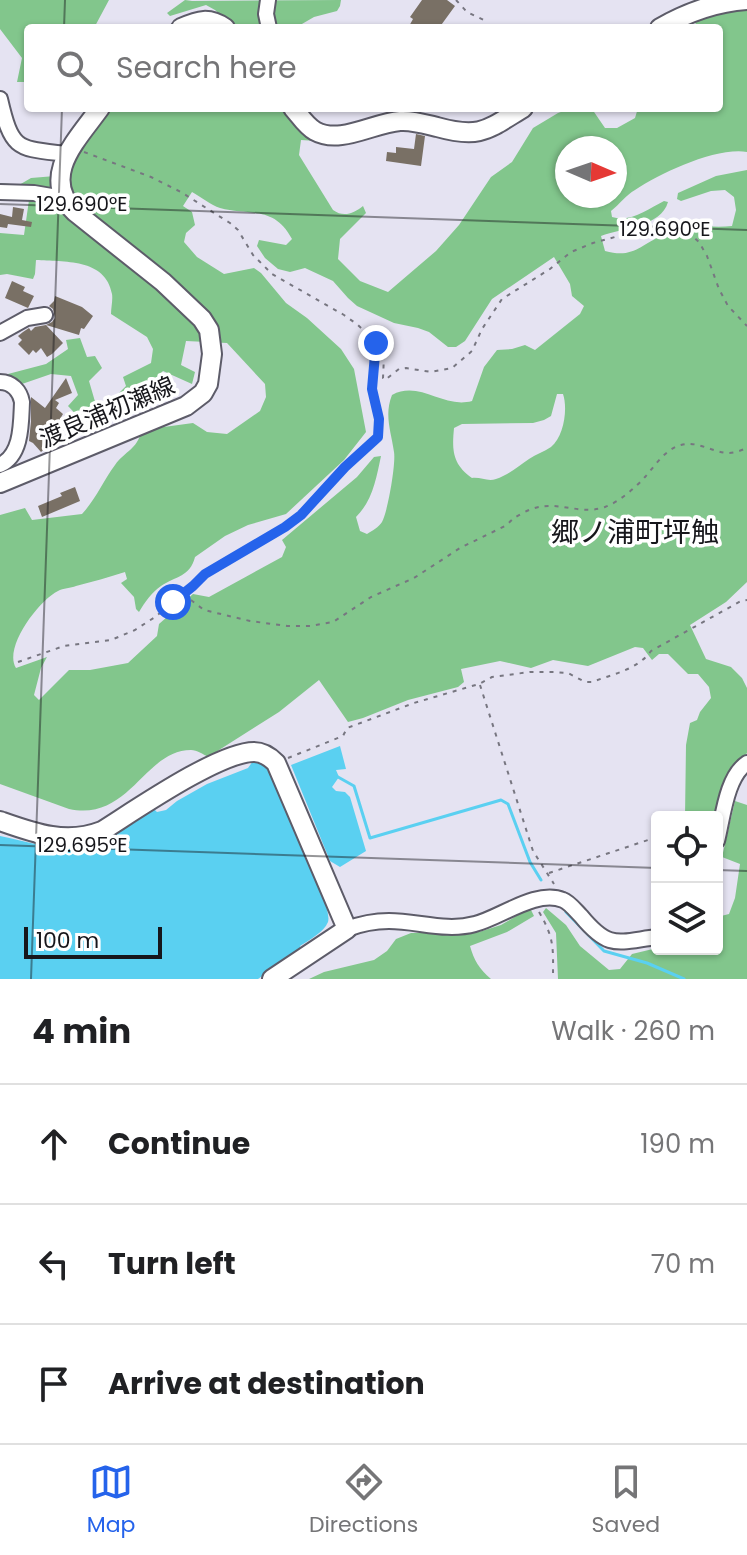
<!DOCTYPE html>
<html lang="en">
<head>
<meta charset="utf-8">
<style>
  :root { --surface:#fff; --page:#f2f2f2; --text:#202124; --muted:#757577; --line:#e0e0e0; --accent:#2563eb }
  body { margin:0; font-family:Poppins,"Noto Sans JP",sans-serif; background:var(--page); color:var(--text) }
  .controls { position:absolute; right:24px; bottom:24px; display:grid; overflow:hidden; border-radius:8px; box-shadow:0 2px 6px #0004 }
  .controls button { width:72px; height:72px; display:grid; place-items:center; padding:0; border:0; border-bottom:2px solid var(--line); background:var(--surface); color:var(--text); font:40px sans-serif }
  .compass { position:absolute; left:555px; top:136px; width:72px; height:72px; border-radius:50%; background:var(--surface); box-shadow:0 2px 6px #0004; rotate:92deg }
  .scale { position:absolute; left:24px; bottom:20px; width:138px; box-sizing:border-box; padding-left:8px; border:4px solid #16161b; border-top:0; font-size:22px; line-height:28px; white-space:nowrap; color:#16161b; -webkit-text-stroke:6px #fff; paint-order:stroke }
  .stop { position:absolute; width:24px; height:24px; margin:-18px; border:6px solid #2563eb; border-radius:50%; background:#fff }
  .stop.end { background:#2563eb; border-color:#fff; box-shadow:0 2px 8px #0008 }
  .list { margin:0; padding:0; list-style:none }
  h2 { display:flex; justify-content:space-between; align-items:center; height:104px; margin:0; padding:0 32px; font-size:34px }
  h2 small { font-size:26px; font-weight:400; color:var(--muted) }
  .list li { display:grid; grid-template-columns:52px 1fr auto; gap:24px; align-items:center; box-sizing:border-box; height:120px; padding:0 32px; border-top:2px solid var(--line) }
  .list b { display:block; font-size:30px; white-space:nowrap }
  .list em { font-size:26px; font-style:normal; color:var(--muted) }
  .icon { flex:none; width:44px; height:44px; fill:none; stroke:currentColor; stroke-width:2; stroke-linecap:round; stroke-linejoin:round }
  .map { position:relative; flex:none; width:747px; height:979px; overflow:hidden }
  .search { position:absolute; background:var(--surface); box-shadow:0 2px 6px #0004; left:24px; right:24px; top:24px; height:88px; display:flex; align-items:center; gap:20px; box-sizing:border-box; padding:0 28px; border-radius:8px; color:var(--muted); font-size:30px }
  .sheet { height:464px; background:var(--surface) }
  nav { display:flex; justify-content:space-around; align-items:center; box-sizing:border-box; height:112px; border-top:2px solid var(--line); background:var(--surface); font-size:22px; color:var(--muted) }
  nav a { display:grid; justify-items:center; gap:4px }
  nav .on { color:var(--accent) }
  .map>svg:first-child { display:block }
</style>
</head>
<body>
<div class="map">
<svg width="747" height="979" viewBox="0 0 747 979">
  <rect width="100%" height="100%" fill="#e5e3f2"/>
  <path fill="#82c68c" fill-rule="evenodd" d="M0 0H109L94 28H28V82H17L22 58 0 29Z
    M185 0 192 1 341 0 340 6 337 11 314 17 295 28H235L215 10 206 5 170 16 167 13Z
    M747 8V152C716 147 661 173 635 190 626 195 620 204 611 211L612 217C630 223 648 209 664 201L668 202C661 227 622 228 601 236L605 251C633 259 640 245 663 235 671 232 680 230 688 228 702 225 717 228 732 226L736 210 734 197 725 190 711 191 681 201 677 199 678 193 716 176 747 170V582L726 602 690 625 706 659 731 667 742 678 747 688V753L738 764 717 817H685L686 745 690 723 697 720 700 712 711 698 709 687 698 674H688L668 654H659L652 660 643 648 635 647 588 666 553 660 531 668 500 661 461 669 464 682 458 687 408 700 363 718 348 722 319 680 279 712 208 757C203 754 197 750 191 750 144 750 130 822 69 809L0 784V515L25 508 32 520 82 514C96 499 103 481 115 465 126 450 136 451 142 430L193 423 207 432 227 434 260 411 266 397 265 384 227 343 186 341 181 365 195 372 192 384 163 371 151 383 148 400 129 412 110 415 111 401 126 386 123 377 151 363 153 349 147 337 111 314C111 308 113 300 112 294 106 258 63 262 36 260L35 274 33 279 7 274 0 275V233L24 235 29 200 0 198V183L19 185 31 178 67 175 98 108H287L317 141 301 140 299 155 333 210C344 218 354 213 363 206L366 213 340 239 338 259 360 281 388 292 436 251 459 225 491 177 512 162 533 128 558 113 572 108 592 109 605 128H617L635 118 638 108H719V28H696L695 18ZM567 148H615V196H567ZM192 192C201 197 211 205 220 208 250 216 274 205 292 239L286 245 259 240 257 246 265 258 278 269 290 272 305 268 333 281 348 298 357 306 394 323 418 328 429 332 448 347H456L465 341 492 299 554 257 570 284 572 296 584 306 580 314 535 350 525 345 512 349 497 350 484 367 472 401C443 409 420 380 392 395 384 415 391 431 394 452 396 463 388 511 382 522 379 527 372 531 367 534L360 531 356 517C373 500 376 479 381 456L374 457 357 477 282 540 286 547 282 557 209 597 193 594 159 624 157 636 128 663 90 670H69L39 700 34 695 41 668 47 657 16 668C3 648 39 600 58 591 63 588 71 588 76 586 92 582 109 577 125 572L127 579 121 583 134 597 136 609 139 612C145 602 152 592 161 586 176 576 190 577 195 557L225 536 248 525 286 514 344 460 366 432 354 369 341 349 307 318 286 303 261 273 254 268 224 274 197 257 184 242 186 233 195 225 192 212 183 206ZM557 394H563C568 409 564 436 551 447 544 452 536 454 529 459 519 466 508 475 496 479 488 482 481 477 472 478 452 464 452 450 454 428L462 424 533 423 544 420 551 416Z
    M80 338 87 357 95 356 102 368 89 381 96 405 83 422 68 406 78 395 71 376 51 374 22 384 10 378 8 374 46 364 68 349 66 340Z
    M735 801 747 805V979H558L556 933 543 912 546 908 566 925 580 946 609 970 620 969 632 954 657 948 717 949V917L729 914 735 898 740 864 722 857Z
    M530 908 534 916 507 932 470 946C474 960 479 969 491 979H309L324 972 374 960 387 951 396 939 411 933 479 932 501 925Z"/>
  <path fill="#5ad0f1" d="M340 746 346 769 336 770 339 777 332 787 336 791 345 792 350 797 366 851 340 867 330 861 291 765Z
    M253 761 268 767C279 791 334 903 328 922 324 932 309 940 300 946L301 948 258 979H0V836C32 842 68 857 100 842 118 833 136 820 154 809L157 812 166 810 177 801 207 784 248 768Z"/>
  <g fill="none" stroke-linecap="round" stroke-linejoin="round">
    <path stroke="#5ad0f1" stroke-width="3" d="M338 777 354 786 370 838 501 800 508 804 530 862 541 880
      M566 912 604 951 647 963 684 979"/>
  </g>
  <path fill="#797065" d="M422 0H447L455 6 439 28H408L413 19 410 17Z
    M416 134 425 136 421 166 386 161 387 152 396 153V147L414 149Z
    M13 207 24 209 22 220 32 222 31 227 8 224 7 228 0 227V214L12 217Z
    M12 281 25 287 23 291 34 296 28 308 5 298Z
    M55 296 82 307 93 316 84 329 81 328 79 335 46 325 52 322 55 318 53 309 49 306 54 301Z
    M46 325 63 343 52 354 47 357 41 348 36 353 33 350 29 355 18 344 22 340 18 336 23 332 29 328 31 331 35 327Z
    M66 378 72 393 55 400 59 403 56 408 63 414 60 419 63 421 57 429 53 426 44 442 48 446 41 452 33 443 29 441 31 421V397L45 408Z
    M75 487 80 501 42 517 38 506 62 496 60 493Z"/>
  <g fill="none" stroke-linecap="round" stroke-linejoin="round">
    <defs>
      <path id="minor" d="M268 0 266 14 269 28
        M0 99C12 151 17 148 66 154
        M0 192 34 193 63 198
        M0 333 27 318 45 315
        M0 382C12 382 20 391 22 402 21 424 22 455 0 465
        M717 841C723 818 726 777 747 763
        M347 929C360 924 376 921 389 921 418 921 446 932 475 924 500 918 536 889 563 900 569 902 576 911 581 916 609 950 617 942 657 937"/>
      <path id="major" d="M181 28C199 20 209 17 225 28
        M660 28C688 12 715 2 747 0
        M293 108C300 116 306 126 315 131 340 145 373 123 400 121 412 120 425 124 437 127 480 139 487 130 523 108
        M0 483 186 406 203 393 208 384 212 354 209 330 202 319 163 282 75 212C39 176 78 139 100 108
        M0 821C34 833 66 845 102 831 134 811 219 752 254 752 263 752 270 757 276 763L347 929 272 979"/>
    </defs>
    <use href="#minor" stroke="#5d5c69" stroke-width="18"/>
    <use href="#major" stroke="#5d5c69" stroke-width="22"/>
    <path stroke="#777680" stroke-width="2" stroke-dasharray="4 6" stroke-linecap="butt" d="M456 0 467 12 484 20
      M84 152 151 177 181 192 230 223 238 230 253 255 272 274 344 315 358 325 383 349 384 356 383 378 385 380 399 369 406 368 431 372 452 368 472 351 482 329 502 299 550 269 571 252 593 243 655 226 677 227 691 235 699 242 707 256 719 289 728 306 747 326
      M183 594 204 610 250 621 287 626H310L333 622 371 597 414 578 460 548 507 525C511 520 515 517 521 514 553 495 576 517 605 507 619 502 635 488 645 477 655 466 665 449 681 445 697 440 713 453 729 453 735 453 742 450 747 448
      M18 662 64 646 111 640 135 630 155 617 193 586 205 574 285 527 301 515 345 467 378 437 379 419 372 389 376 346
      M480 685 533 851 554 884
      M288 758 343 736 347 728 414 703 479 684 492 677 530 672H554L568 673 585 682H592C613 674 637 670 651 651L741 601 747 600
      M549 873 657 837
      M539 912C555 939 553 949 553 979"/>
    <use href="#minor" stroke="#fff" stroke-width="14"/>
    <use href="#major" stroke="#fff" stroke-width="18"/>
  </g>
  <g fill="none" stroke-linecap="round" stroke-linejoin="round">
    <path stroke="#2563eb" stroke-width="10" d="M173 602 193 586 205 574 285 527 301 515 345 467 378 437 379 419 372 389 376 343"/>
  </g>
  <path fill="none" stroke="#16161b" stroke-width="2" stroke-opacity="0.45" d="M64 28 65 0M0 204 747 230M0 845 657 868M717 870 747 871M31 979 62 108"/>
  <g text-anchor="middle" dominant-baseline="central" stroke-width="7" stroke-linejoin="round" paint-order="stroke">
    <g font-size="24" fill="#16161b" stroke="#fff">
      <text transform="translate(107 412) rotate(-23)">渡良浦初瀬線</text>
    </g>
    <g font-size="28" fill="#16161b" stroke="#fff">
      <text x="635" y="532">郷ノ浦町坪触</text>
    </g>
  </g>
  <g font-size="20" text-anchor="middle" fill="#16161b" stroke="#fff" stroke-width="7" stroke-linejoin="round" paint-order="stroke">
    <text x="82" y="211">129.690°E</text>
    <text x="665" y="236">129.690°E</text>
    <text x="82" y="852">129.695°E</text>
  </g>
</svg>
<div class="controls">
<button><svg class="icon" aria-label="locate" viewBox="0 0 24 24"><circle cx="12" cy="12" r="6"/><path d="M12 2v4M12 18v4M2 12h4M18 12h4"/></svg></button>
<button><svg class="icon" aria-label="layers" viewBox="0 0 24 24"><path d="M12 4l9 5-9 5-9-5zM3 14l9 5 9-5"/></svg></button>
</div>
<svg class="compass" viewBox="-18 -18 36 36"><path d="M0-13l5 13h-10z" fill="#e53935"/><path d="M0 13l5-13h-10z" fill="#757577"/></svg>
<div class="scale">100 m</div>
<div class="stop" style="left:173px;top:602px"></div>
<div class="stop end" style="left:376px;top:343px"></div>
<div class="search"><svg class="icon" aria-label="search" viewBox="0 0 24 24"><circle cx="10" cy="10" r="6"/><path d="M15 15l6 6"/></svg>Search here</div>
</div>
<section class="sheet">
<h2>4 min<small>Walk · 260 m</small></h2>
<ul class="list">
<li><svg class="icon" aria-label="ahead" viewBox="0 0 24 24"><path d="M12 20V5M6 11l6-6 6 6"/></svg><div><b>Continue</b></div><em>190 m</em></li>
<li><svg class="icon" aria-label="left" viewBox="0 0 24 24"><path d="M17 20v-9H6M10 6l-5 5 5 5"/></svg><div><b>Turn left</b></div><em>70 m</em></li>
<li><svg class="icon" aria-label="arrive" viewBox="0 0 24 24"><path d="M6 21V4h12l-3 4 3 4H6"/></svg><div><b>Arrive at destination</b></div></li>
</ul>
</section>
<nav>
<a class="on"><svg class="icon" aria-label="map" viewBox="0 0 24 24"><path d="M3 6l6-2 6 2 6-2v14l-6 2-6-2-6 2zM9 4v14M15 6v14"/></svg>Map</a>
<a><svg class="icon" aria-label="directions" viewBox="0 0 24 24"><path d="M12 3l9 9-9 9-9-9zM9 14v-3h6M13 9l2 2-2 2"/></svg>Directions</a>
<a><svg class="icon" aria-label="saved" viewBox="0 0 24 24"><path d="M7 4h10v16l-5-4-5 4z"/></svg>Saved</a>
</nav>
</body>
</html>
